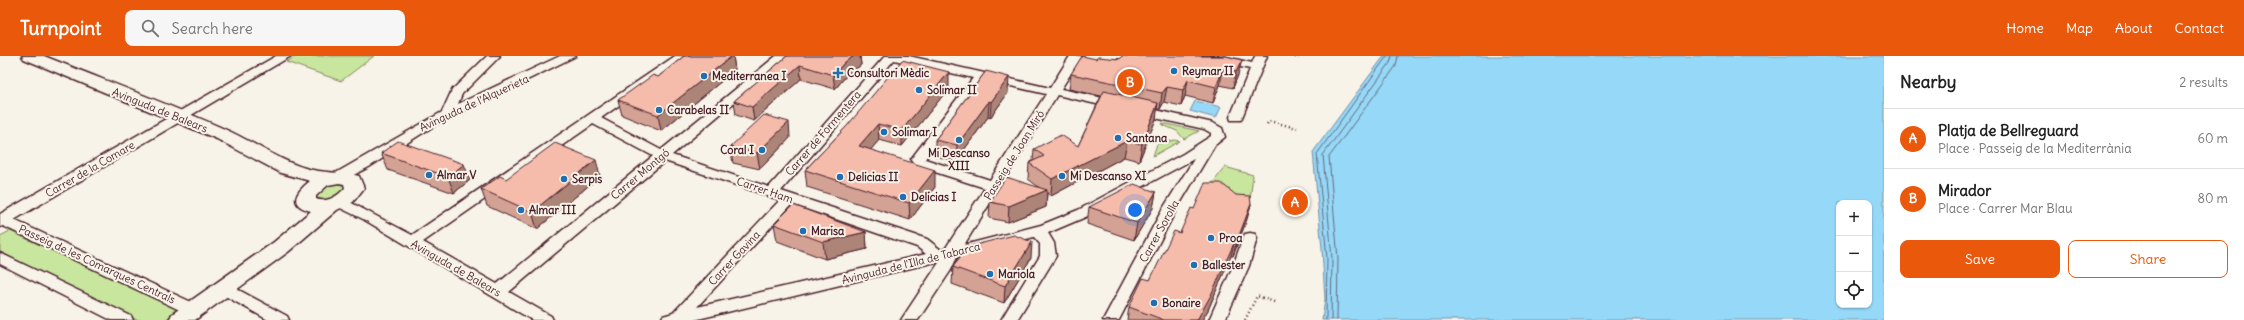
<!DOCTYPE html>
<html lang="en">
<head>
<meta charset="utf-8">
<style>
  :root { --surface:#fff; --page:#f6f6f6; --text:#222; --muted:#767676; --line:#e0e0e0; --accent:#ea580c }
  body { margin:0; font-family:Delius,sans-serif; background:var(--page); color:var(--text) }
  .controls { position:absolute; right:12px; bottom:12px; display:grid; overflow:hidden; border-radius:8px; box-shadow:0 1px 3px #0004 }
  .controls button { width:36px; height:36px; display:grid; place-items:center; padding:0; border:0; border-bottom:1px solid var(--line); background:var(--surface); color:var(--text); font:20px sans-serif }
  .you { position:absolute; left:1135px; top:154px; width:14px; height:14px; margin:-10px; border:3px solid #fff; border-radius:50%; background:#1a73e8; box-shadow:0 0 0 6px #1a73e833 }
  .badge { display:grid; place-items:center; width:26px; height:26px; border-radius:50%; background:var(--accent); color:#fff; font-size:13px; font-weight:700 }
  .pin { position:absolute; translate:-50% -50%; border:2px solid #fff; box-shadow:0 1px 4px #0006 }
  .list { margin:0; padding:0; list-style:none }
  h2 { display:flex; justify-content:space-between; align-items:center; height:52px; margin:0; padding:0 16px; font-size:17px }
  h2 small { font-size:13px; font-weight:400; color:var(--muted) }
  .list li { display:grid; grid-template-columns:26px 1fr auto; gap:12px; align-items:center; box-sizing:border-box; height:60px; padding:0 16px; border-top:1px solid var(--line) }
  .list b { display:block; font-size:15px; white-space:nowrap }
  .list p { margin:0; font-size:13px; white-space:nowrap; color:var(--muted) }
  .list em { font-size:13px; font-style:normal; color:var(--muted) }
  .actions { display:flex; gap:8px; padding:12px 16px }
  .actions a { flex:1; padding:9px 0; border:1px solid var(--accent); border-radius:8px; text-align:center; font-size:14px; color:var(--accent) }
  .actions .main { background:var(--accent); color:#fff }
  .icon { flex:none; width:22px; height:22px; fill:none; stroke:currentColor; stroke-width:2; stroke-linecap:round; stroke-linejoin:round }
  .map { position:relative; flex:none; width:1884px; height:264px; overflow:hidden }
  header { display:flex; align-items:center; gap:24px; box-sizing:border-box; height:56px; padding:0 20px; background:var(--accent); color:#fff }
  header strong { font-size:19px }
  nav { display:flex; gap:22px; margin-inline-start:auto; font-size:14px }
  .search { width:280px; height:36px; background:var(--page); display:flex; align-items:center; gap:10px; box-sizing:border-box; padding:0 14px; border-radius:8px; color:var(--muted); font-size:15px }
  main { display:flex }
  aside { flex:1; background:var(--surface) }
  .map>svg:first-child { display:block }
</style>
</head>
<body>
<header>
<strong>Turnpoint</strong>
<div class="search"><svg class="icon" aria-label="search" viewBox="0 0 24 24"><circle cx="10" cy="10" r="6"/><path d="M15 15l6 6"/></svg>Search here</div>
<nav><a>Home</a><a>Map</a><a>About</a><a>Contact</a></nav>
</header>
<main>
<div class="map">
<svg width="1884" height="264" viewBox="0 0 1884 264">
  <rect width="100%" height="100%" fill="#f7f3e8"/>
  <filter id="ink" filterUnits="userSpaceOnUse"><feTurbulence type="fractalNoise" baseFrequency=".025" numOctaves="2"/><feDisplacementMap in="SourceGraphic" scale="8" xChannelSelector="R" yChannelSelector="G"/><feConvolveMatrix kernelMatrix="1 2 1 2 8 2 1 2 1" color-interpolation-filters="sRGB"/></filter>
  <g filter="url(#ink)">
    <path fill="#c8e69e" stroke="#898264" d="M297 0H374L341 25 286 6Z
      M1162 67 1199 75 1184 83 1177 75 1163 69Z
      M1175 84 1180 85 1153 100 1157 88Z
      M1225 111 1253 119 1250 145 1209 132Z
      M337 127 346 131 335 144 315 145 313 139 322 130Z
      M10 175 179 253 165 264H137L0 196V180Z"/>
    <path fill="#95d8f7" stroke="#778ea5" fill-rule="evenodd" d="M1384 0H1884V264H1322L1325 243 1322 193 1313 96ZM1839 147H1869V249H1839Z
      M1195 45 1221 51 1216 62 1190 55Z"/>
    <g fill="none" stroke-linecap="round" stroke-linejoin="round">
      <path stroke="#68697d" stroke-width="1" d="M1326 264 1327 202 1317 98 1387 0
        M1331 264 1332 203 1323 99 1390 7 1392 0
        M1337 264 1338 203 1329 101 1396 10 1398 0"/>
      <defs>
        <path id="street" d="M276 0H291L14 164 200 250 202 254 200 258 194 260 188 258 3 170 0 171V158Z
          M487 0H500L462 38 458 48 560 0H576L437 68 369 111 344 124H334L332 121 334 118 442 56 452 34Z
          M675 0H689L601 62 661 94 776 0H789L672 99 769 131 885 0H909L1050 32 1070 0H1082L1061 33 1122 46 1124 49 1118 53 1057 39 964 189 1041 169 1078 154 1183 98 1211 80V77L1204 73 1133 57 1132 54 1133 51 1138 50 1213 67 1222 72 1225 81 1215 89 1176 154 1119 264H1103L1162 154 1194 103 1088 160 1048 177 1054 187 1056 200 1017 264H1001L1040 200V188L1034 181 957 201 951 214 918 264H901L940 205 694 264H661L663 260 673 257 780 144 665 105 509 236 551 260 553 264H532L363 163 334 149 332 146 334 143H344L412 179ZM894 4 973 22 911 103 916 110 985 132 945 193 941 194 927 183 781 135ZM984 24 1046 38 990 124 925 103ZM593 68 653 100 497 228 423 186ZM792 148 917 191 926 198 697 251Z
          M1200 0H1222L1252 7 1255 0H1267L1241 64H1231L1230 61 1250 13 1202 3Z
          M1250 177 1255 178 1257 182 1249 210 1225 264H1209L1233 210 1243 182 1245 178Z
          M0 197 131 260 133 264H111L0 208Z
          M224 226 287 260 289 264H268L218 236 216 232 218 228Z"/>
        <path id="secondary" d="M22 0H44C106 25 169 48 229 75 255 87 278 104 305 112 323 118 341 115 359 120L364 132 353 146 337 154 288 196 195 264H169L172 258 274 186 311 155C288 149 295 137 310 125L281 117 217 83 24 3ZM339 127 344 128 345 132C338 140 327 147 316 143V140L328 129Z"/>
      </defs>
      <use href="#street" stroke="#4a1f2b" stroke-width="3"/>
      <use href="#secondary" stroke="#4a1f2b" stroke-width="3"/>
      <path stroke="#4a1f2b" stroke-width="2.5" stroke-dasharray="1 3" stroke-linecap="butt" d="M1291 0 1299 2
        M1267 68 1269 65 1297 72
        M1245 264 1257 240 1277 247"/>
      <use href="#street" fill="#f7f3e8" fill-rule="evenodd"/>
      <use href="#secondary" fill="#f7f3e8" fill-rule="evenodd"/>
    </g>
    <path fill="#d3a294" stroke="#4a1f2b" d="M684 0H733L735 14 661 75 622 59 618 44 658 21Z
      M787 0H860L861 9 846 20 835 33 801 23 754 65 736 59 734 45Z
      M1226 0 1238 19 1233 32 1220 29 1213 47 1185 40 1181 50 1164 46 1160 53H1157L1156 63 1139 105 1124 101 1051 140 1047 137 1046 151 1008 166 989 162 990 146 1040 132 1028 123 1029 107 1033 105 1034 93 1078 90 1101 40 1069 33 1071 18 1096 3Z
      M986 15 1008 37 990 62 988 61 956 105 935 100V84Z
      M949 32 902 90 879 84 870 94 935 131 910 164 807 131 805 114 847 70Z
      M790 82 760 113 733 107 730 91Z
      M381 97 470 124 454 137 388 114Z
      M600 120 537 173 487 150 481 133 506 123Z
      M1156 136 1153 152 1134 184 1087 168 1089 151Z
      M1236 139 1251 148 1247 163 1233 200H1231L1208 254 1202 264H1127L1129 251 1150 224 1180 177 1194 153Z
      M774 168 866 176 867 193 825 203 777 185Z
      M1031 202 1004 247 952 228 953 211Z"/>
    <path fill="#ac8478" stroke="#4a1f2b" d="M732 0H733L735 14 661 75 658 59Z
      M854 0H860L861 9 846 20 835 33 833 19 845 6Z
      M1242 4 1238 19 1233 32 1236 16Z
      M800 9 801 23 754 65 752 51Z
      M1223 13 1220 29 1213 47 1216 31Z
      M949 16V32L902 90V74Z
      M1009 21 1008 37 990 62 991 46Z
      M1188 24 1185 40 1181 50 1183 34Z
      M1167 31 1164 46 1160 53 1162 37Z
      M989 45 988 61 956 105 957 89Z
      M1158 47 1156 63 1139 105 1142 88Z
      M789 66 790 82 760 113 757 97Z
      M878 68 879 84 860 107 859 90Z
      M1127 85 1124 101 1051 140 1052 123Z
      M596 104 600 120 537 173 532 156Z
      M464 108 470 124 454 137 448 121Z
      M935 114V131L910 164 909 147Z
      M1047 134 1046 151 1008 166 1009 150Z
      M1156 136 1153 152 1134 184 1137 167Z
      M1251 148 1247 163 1233 200 1237 185Z
      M866 176 867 193 825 203 823 186Z
      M1235 185 1231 200 1208 254 1202 264H1197Z
      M1032 186 1031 202 1004 247 1005 230Z"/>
    <path fill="#f5bcac" stroke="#4a1f2b" d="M684 0H732L658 59 618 44 653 19 658 21Z
      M787 0H854L845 6 833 19 800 9 752 51 734 45Z
      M1082 0 1096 3 1098 1 1119 3 1122 0H1226L1242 4 1236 16 1223 13 1216 31 1188 24 1183 34 1167 31 1162 37 1071 18Z
      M902 4 949 16 902 74 878 68 859 90 935 114 909 147 805 114 847 70Z
      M986 15 1009 21 991 46 989 45 957 89 935 84Z
      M1104 35 1158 47 1142 88 1127 85 1052 123 1029 107 1044 100 1034 93 1061 79 1078 90Z
      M764 59 789 66 757 97 730 91Z
      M398 85 464 108 448 121 381 97Z
      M555 87 596 104 532 156 481 133 500 120 506 123Z
      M1006 121 1047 134 1009 150 990 146Z
      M1205 127H1221L1236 139 1250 140 1251 148 1237 185H1235L1211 239 1197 264H1164L1129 251 1143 222 1150 224 1174 175 1180 177 1191 152 1194 153Z
      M1134 128 1156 136 1137 167 1089 151Z
      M793 149 866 176 823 186 774 168Z
      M1014 179 1032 186 1005 230 953 211 967 191Z"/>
  </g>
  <g fill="#1f6fb2" stroke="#f7f3e8" stroke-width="1.5">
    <circle cx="1174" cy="15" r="4"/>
    <path d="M836 11h4v4h4v4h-4v4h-4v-4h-4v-4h4z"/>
    <circle cx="704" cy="20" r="4"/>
    <circle cx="919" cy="34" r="4"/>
    <circle cx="659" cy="54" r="4"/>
    <circle cx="884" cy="76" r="4"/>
    <circle cx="1118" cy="82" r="4"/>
    <circle cx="959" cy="84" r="4"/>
    <circle cx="762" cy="94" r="4"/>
    <circle cx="429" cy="119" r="4"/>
    <circle cx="1062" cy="120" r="4"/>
    <circle cx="840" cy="121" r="4"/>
    <circle cx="564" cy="123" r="4"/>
    <circle cx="903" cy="141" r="4"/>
    <circle cx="521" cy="154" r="4"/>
    <circle cx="803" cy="175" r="4"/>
    <circle cx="1211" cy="182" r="4"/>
    <circle cx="1194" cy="209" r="4"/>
    <circle cx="990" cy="218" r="4"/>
    <circle cx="1154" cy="247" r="4"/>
  </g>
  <g text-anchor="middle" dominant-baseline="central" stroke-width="4" stroke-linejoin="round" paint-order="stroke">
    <g font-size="11" font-weight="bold" fill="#4a1f2b" stroke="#f7f3e8" text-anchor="start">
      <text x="1182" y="15">Reymar II</text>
      <text x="847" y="17">Consultori Mèdic</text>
      <text x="712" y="20">Mediterranea I</text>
      <text x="927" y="34">Solimar II</text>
      <text x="667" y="54">Carabelas II</text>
      <text x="892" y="76">Solimar I</text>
      <text x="1126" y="82">Santana</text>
      <text x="754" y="94" text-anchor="end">Coral I</text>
      <text x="959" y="97" text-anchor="middle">Mi Descanso<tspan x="959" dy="13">XIII</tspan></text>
      <text x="437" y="119">Almar V</text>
      <text x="1070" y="120">Mi Descanso XI</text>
      <text x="848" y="121">Delicias II</text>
      <text x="572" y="123">Serpis</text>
      <text x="911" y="141">Delicias I</text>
      <text x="529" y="154">Almar III</text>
      <text x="811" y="175">Marisa</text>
      <text x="1219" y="182">Proa</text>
      <text x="1202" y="209">Ballester</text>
      <text x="998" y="218">Mariola</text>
      <text x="1162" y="247">Bonaire</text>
    </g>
    <g font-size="11" fill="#4a1f2b" stroke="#f7f3e8">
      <text transform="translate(474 47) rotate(-25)">Avinguda de l’Alquerieta</text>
      <text transform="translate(160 54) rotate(22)">Avinguda de Balears</text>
      <text transform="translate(823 77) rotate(-49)">Carrer de Formentera</text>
      <text transform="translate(1014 99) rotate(-58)">Passeig de Joan Miró</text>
      <text transform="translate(90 113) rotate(-30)">Carrer de la Comare</text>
      <text transform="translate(640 118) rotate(-40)">Carrer Montgó</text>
      <text transform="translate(765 134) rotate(19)">Carrer Ham</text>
      <text transform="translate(1159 175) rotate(-61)">Carrer Sorolla</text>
      <text transform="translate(734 202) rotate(-47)">Carrer Gavina</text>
      <text transform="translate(911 207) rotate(-14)">Avinguda de l'Illa de Tabarca</text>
      <text transform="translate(97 208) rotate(25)">Passeig de les Comarques Centrals</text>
      <text transform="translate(456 212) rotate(30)">Avinguda de Balears</text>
    </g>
  </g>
</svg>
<div class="controls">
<button>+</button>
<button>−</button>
<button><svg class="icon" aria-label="locate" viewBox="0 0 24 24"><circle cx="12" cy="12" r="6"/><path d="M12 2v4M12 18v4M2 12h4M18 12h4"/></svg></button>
</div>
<div class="you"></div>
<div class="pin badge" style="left:1295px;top:146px">A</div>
<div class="pin badge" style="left:1130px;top:26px">B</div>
</div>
<aside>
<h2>Nearby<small>2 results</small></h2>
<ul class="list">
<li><span class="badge">A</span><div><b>Platja de Bellreguard</b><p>Place · Passeig de la Mediterrània</p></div><em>60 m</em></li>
<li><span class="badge">B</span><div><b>Mirador</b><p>Place · Carrer Mar Blau</p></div><em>80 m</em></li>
</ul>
<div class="actions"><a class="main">Save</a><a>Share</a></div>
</aside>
</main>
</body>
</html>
